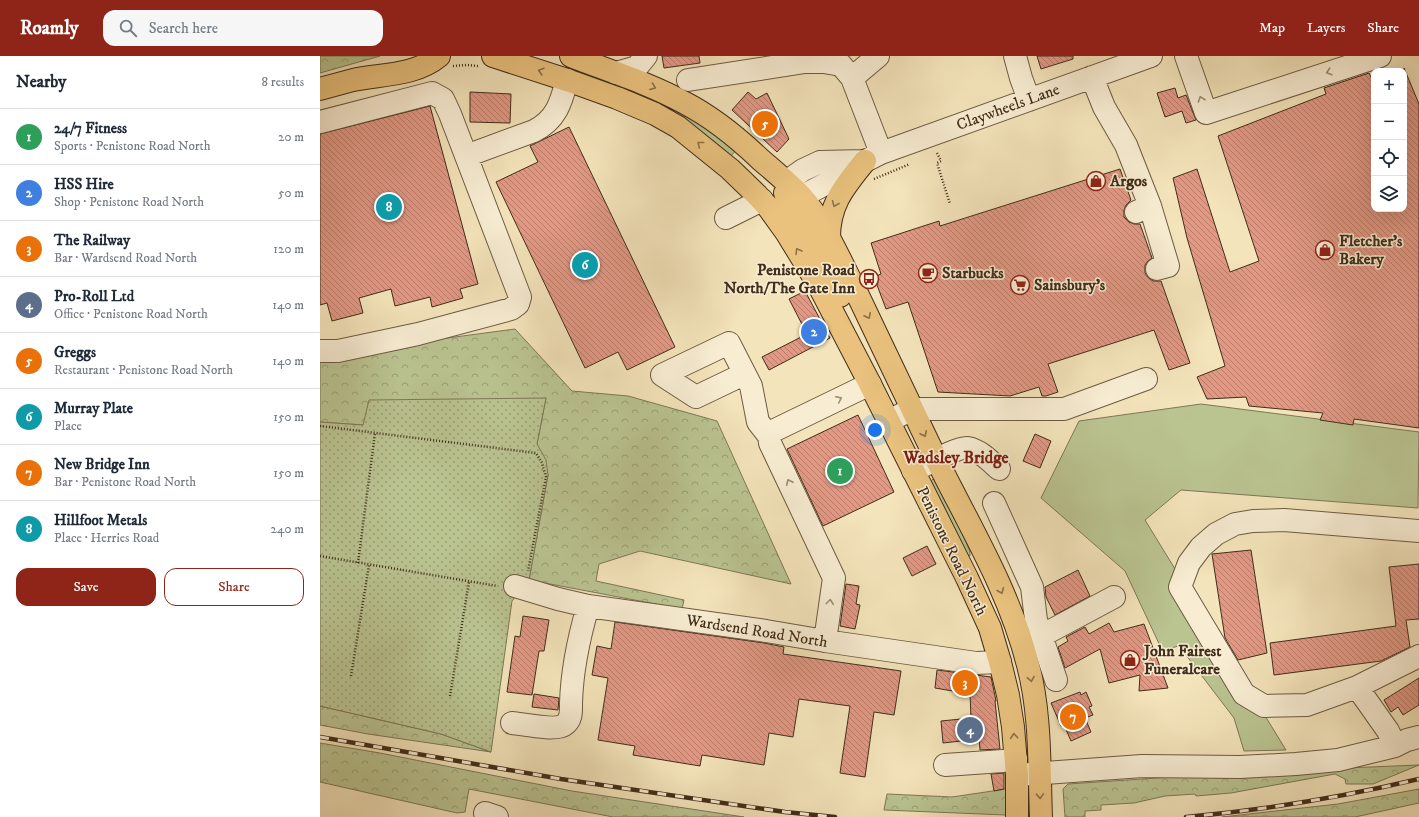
<!DOCTYPE html>
<html lang="en">
<head>
<meta charset="utf-8">
<style>
  :root { --surface:#fff; --page:#f6f6f7; --text:#1f2937; --muted:#747a83; --line:#e0e1e3; --accent:#8f2418 }
  body { margin:0; font-family:"IM FELL DW Pica",serif; background:var(--page); color:var(--text) }
  .controls { position:absolute; right:12px; top:12px; display:grid; overflow:hidden; border-radius:8px; box-shadow:0 4px 16px #0002 }
  .controls button { width:36px; height:36px; display:grid; place-items:center; padding:0; border:0; border-bottom:1px solid var(--line); background:var(--surface); color:var(--text); font:20px sans-serif }
  .you { position:absolute; left:555px; top:374px; width:14px; height:14px; margin:-10px; border:3px solid #fff; border-radius:50%; background:#1a73e8; box-shadow:0 0 0 6px #1a73e833 }
  .badge { display:grid; place-items:center; width:26px; height:26px; border-radius:50%; background:var(--accent); color:#fff; font-size:13px; font-weight:700 }
  .pin { position:absolute; translate:-50% -50%; border:2px solid #fff; box-shadow:0 1px 4px #0006 }
  .list { margin:0; padding:0; list-style:none }
  h2 { display:flex; justify-content:space-between; align-items:center; height:52px; margin:0; padding:0 16px; font-size:17px }
  h2 small { font-size:13px; font-weight:400; color:var(--muted) }
  .list li { display:grid; grid-template-columns:26px 1fr auto; gap:12px; align-items:center; box-sizing:border-box; height:56px; padding:0 16px; border-top:1px solid var(--line) }
  .list b { display:block; font-size:15px; white-space:nowrap }
  .list p { margin:0; font-size:13px; white-space:nowrap; color:var(--muted) }
  .list em { font-size:13px; font-style:normal; color:var(--muted) }
  .actions { display:flex; gap:8px; padding:12px 16px }
  .actions a { flex:1; padding:9px 0; border:1px solid var(--accent); border-radius:12px; text-align:center; font-size:14px; color:var(--accent) }
  .actions .main { background:var(--accent); color:#fff }
  .icon { flex:none; width:22px; height:22px; fill:none; stroke:currentColor; stroke-width:2; stroke-linecap:round; stroke-linejoin:round }
  .map { position:relative; flex:none; width:1099px; height:761px; overflow:hidden }
  header { display:flex; align-items:center; gap:24px; box-sizing:border-box; height:56px; padding:0 20px; background:var(--accent); color:#fff }
  header strong { font-size:19px }
  nav { display:flex; gap:22px; margin-inline-start:auto; font-size:14px }
  .search { width:280px; height:36px; background:var(--page); display:flex; align-items:center; gap:10px; box-sizing:border-box; padding:0 14px; border-radius:12px; color:var(--muted); font-size:15px }
  main { display:flex }
  aside { flex:1; background:var(--surface) }
  .map>svg:first-child { display:block }
</style>
</head>
<body>
<header>
<strong>Roamly</strong>
<div class="search"><svg class="icon" aria-label="search" viewBox="0 0 24 24"><circle cx="10" cy="10" r="6"/><path d="M15 15l6 6"/></svg>Search here</div>
<nav><a>Map</a><a>Layers</a><a>Share</a></nav>
</header>
<main>
<aside>
<h2>Nearby<small>8 results</small></h2>
<ul class="list">
<li><span class="badge" style="background:#2e9e5b">1</span><div><b>24/7 Fitness</b><p>Sports · Penistone Road North</p></div><em>20 m</em></li>
<li><span class="badge" style="background:#3f7fe0">2</span><div><b>HSS Hire</b><p>Shop · Penistone Road North</p></div><em>50 m</em></li>
<li><span class="badge" style="background:#e8710a">3</span><div><b>The Railway</b><p>Bar · Wardsend Road North</p></div><em>120 m</em></li>
<li><span class="badge" style="background:#5c6f8a">4</span><div><b>Pro-Roll Ltd</b><p>Office · Penistone Road North</p></div><em>140 m</em></li>
<li><span class="badge" style="background:#e8710a">5</span><div><b>Greggs</b><p>Restaurant · Penistone Road North</p></div><em>140 m</em></li>
<li><span class="badge" style="background:#0f9aa8">6</span><div><b>Murray Plate</b><p>Place</p></div><em>150 m</em></li>
<li><span class="badge" style="background:#e8710a">7</span><div><b>New Bridge Inn</b><p>Bar · Penistone Road North</p></div><em>150 m</em></li>
<li><span class="badge" style="background:#0f9aa8">8</span><div><b>Hillfoot Metals</b><p>Place · Herries Road</p></div><em>240 m</em></li>
</ul>
<div class="actions"><a class="main">Save</a><a>Share</a></div>
</aside>
<div class="map">
<svg width="1099" height="761" viewBox="0 0 1099 761">
  <defs>
    <pattern id="forest-crowns" width="20" height="18" patternUnits="userSpaceOnUse"><rect width="20" height="18" fill="#bac491"/><path d="M2 6a3 3 0 1 1 6 0M12 15a3 3 0 1 1 6 0" fill="none" stroke="#99a076"/></pattern>
    <pattern id="garden-dots" width="8" height="8" patternUnits="userSpaceOnUse"><rect width="8" height="8" fill="#bac491"/><path d="M2 2h.1M6 6h.1" fill="none" stroke="#99a076" stroke-width="1.8" stroke-linecap="round"/></pattern>
    <pattern id="building-back-hatch" width="6" height="6" patternUnits="userSpaceOnUse"><rect width="6" height="6" fill="#e39884"/><path d="M-1 5l2 2M0 0l6 6M5-1l2 2" fill="none" stroke="#b97c6b"/></pattern>
  </defs>
  <rect width="100%" height="100%" fill="#f4e4bb"/>
  <filter id="stains"><feTurbulence type="fractalNoise" baseFrequency=".005" numOctaves="4"/><feColorMatrix values="0 0 0 0 .2 0 0 0 0 .09 0 0 0 0 .02 0 0 0 .5 -.17"/></filter>
  <radialGradient id="worn" r=".72"><stop offset=".6" stop-color="#630" stop-opacity="0"/><stop offset="1" stop-color="#630" stop-opacity=".3"/></radialGradient>
  <path fill="#bac491" stroke="#7d7856" d="M356 53H359L417 93 411 100 383 77 356 58Z
    M881 348 1099 376 1098 452 861 434 825 464 966 694 924 695 914 662 859 590 842 594 805 515 721 442 759 365Z
    M613 423H616L635 459 650 496V500L647 499 610 426Z"/>
  <path fill="url(#forest-crowns)" stroke="#7d7856" d="M0 0H60L0 17Z
    M195 273 252 335 308 340 397 365 471 528 320 495 279 508 276 525 364 544 362 553 209 524 228 419 217 388 226 342 43 369 0 366V299Z
    M0 650 121 678 171 696 48 678 0 669Z
    M0 687 60 697 252 735 424 761H293L149 733 145 756 137 757 0 726Z
    M1099 709 1053 728H1026L1025 723 1015 718 911 737 876 740 875 738 845 740 814 747 781 749V754L765 755V761H745L743 733 748 728 926 716Z
    M686 733V759L564 754 567 738 632 741Z
    M1099 733V747L1035 761H902L1018 748Z"/>
  <path fill="url(#garden-dots)" stroke="#7d7856" d="M226 342 217 388 226 404 228 419 209 524 192 545 171 696 121 678 0 650V366L43 369 49 344Z"/>
  <path fill="url(#building-back-hatch)" stroke="#402d1a" d="M342 0H379L380 7 344 12Z
    M717 0H753V3L721 13Z
    M1084 12 1099 48V372L1034 363 1033 369 1000 364 1003 357 929 350 926 341 887 343 877 321 905 310 867 182 853 122 877 113 910 216 939 205 898 80 1006 38 1004 32 1049 17 1054 27V153H1084Z
    M855 32 858 42 866 39 876 64 866 67 862 55 845 61 837 37Z
    M150 36 191 38 190 67 150 66Z
    M428 36 436 43 447 37 469 83 457 96 412 54Z
    M110 50 158 228 140 233 143 242 112 251 110 241 75 250 71 233 39 242 43 257 12 265 7 247 0 249V78Z
    M249 71 355 291 307 314 298 296 265 312 176 126 218 106 210 90Z
    M800 113 811 144 806 149 804 154V161L809 166 814 168H820L832 202 828 205 825 209V217L829 222 833 225H841L870 307 849 314 834 274 728 308 738 336 726 340H722L719 331 690 340 618 336 588 246 566 253 554 221 561 218 551 187 619 165 620 170Z
    M485 235 510 282 449 314 442 301 487 278 469 243Z
    M538 359 574 436 503 470 467 393Z
    M715 378 731 385 720 412 703 405Z
    M607 490 616 508 592 520 583 502Z
    M931 494 947 597 918 604 905 582 892 498Z
    M1099 508V563L1086 564 1090 591 1061 605 954 619 950 587 1076 570 1069 511Z
    M758 514 770 540 735 559 726 541 725 531Z
    M526 528 539 530 536 548 540 549 535 573 520 570Z
    M203 560 229 564 224 595H219L212 639 187 636 195 580 200 581Z
    M295 566 444 587 464 591 463 598 581 615 574 659 554 656 545 721 520 717 530 650 479 643 473 681 449 677 444 709 382 699 380 710 313 699 315 690 278 684 288 622 272 619 277 590 291 593Z
    M789 567 794 576 824 568 848 632 819 635 820 619 789 627 780 593 745 612 738 591 748 585 746 581 765 571 769 578Z
    M617 614 671 621 676 645H675L680 693 660 694 659 683 623 687 621 665 651 662 650 638 615 632Z
    M1099 622V649L1083 659 1078 651 1071 656 1064 644Z
    M760 636 761 639 766 636 772 650 769 651 773 659 765 662 771 676 751 685 744 669 741 670 731 647Z
    M214 638 239 642 238 654 212 651Z
    M684 717V733L674 735 671 718Z"/>
  <g fill="none" stroke-linecap="round" stroke-linejoin="round">
    <defs>
      <path id="minor" d="M695 0 701 22 709 44
        M866 0 886 57 1060 0
        M296 17 317 11 326 0
        M772 21 784 51 806 89 830 150 816 156
        M532 22 558 0
        M368 24 485 6H504L521 9 532 22 561 97
        M0 66 112 37 123 43 130 58 200 241 198 248 191 253 98 278 18 295H0
        M146 100 214 75C236 64 241 47 247 24
        M466 126 483 114 500 106 544 105
        M481 141 524 118 545 105 561 97 831 0
        M830 150 848 210 837 213
        M406 162 442 144
        M424 318 376 341 342 319 409 287 431 330 438 366 449 380
        M569 365 592 353H744L826 323
        M593 415C604 410 639 390 648 392 660 394 671 406 679 413
        M674 447 712 531 716 564 736 624
        M1099 475 964 464 933 465 915 468 896 478 881 491 869 507 860 531 924 638 944 650 987 649 1037 631 1099 600
        M195 530 238 543 268 550 446 575 505 585 656 607 680 606
        M707 584 721 580 794 541
        M505 585 514 522 450 387 449 380 453 375 550 328
        M1037 631 1068 675 1075 690
        M192 667C203 668 235 675 244 669 252 664 251 655 251 647 252 613 259 581 268 550
        M625 709 683 705 696 703
        M697 719 822 710 920 711 976 708 1018 704 1075 690 1087 684 1099 681
        M165 757 177 761"/>
      <path id="major" d="M0 33C11 30 22 27 33 24 61 18 95 20 119 0"/>
      <path id="highway" d="M173 0 247 24 297 42 335 58 358 71 410 113 437 139 448 151 466 176 498 228 550 328 647 522 670 572 680 606 688 639 693 671 697 719V761
        M251 0C289 15 329 27 365 47 394 62 418 82 441 104 454 115 468 127 480 139 503 164 518 200 533 229 558 281 582 332 607 384 642 458 688 529 708 609 721 658 719 711 721 761
        M465 137 469 146 490 179 520 240
        M509 185C508 149 524 131 545 105"/>
    </defs>
    <use href="#minor" stroke="#6d5b42" stroke-width="24"/>
    <use href="#major" stroke="#402d1a" stroke-width="24"/>
    <use href="#highway" stroke="#402d1a" stroke-width="24"/>
    <path stroke="#402d1a" stroke-width="2.5" stroke-dasharray="1 2" stroke-linecap="butt" d="M133 10 147 9 158 10
      M617 97 621 105 617 107 630 148
      M554 123 590 108
      M0 370 216 397 222 407 226 421 208 515
      M0 500 177 530
      M38 507 55 377
      M31 620 49 509
      M130 640 149 526"/>
    <use href="#minor" stroke="#f8edd3" stroke-width="22"/>
    <use href="#major" stroke="#eac27e" stroke-width="22"/>
    <use href="#highway" stroke="#eac27e" stroke-width="22"/>
    <defs>
      <path id="rail" d="M0 681 241 723 465 756 515 761
        M866 761C944 754 1023 741 1099 723"/>
    </defs>
    <use href="#rail" stroke="#402d1a" stroke-width="4.5"/>
    <use href="#rail" stroke="#f8edd3" stroke-width="3" stroke-dasharray="9" stroke-linecap="butt"/>
  </g>
  <defs><path id="oneway-chevron" d="M-2-3.5L2.5 0L-2 3.5" fill="none" stroke-width="1.6" stroke-linecap="round" stroke-linejoin="round"/></defs>
  <g stroke="#8c7047">
    <use href="#oneway-chevron" transform="translate(221 15) rotate(-163)"/>
    <use href="#oneway-chevron" transform="translate(333 31) rotate(21)"/>
    <use href="#oneway-chevron" transform="translate(380 88) rotate(-141)"/>
    <use href="#oneway-chevron" transform="translate(515 148) rotate(112)"/>
    <use href="#oneway-chevron" transform="translate(478 195) rotate(-121)"/>
    <use href="#oneway-chevron" transform="translate(548 260) rotate(64)"/>
    <use href="#oneway-chevron" transform="translate(604 378) rotate(65)"/>
    <use href="#oneway-chevron" transform="translate(681 535) rotate(67)"/>
    <use href="#oneway-chevron" transform="translate(711 623) rotate(80)"/>
    <use href="#oneway-chevron" transform="translate(694 680) rotate(-95)"/>
    <use href="#oneway-chevron" transform="translate(720 740) rotate(88)"/>
  </g>
  <g stroke="#9c8d76">
    <use href="#oneway-chevron" transform="translate(1009 16) rotate(162)"/>
    <use href="#oneway-chevron" transform="translate(881 43) rotate(-109)"/>
    <use href="#oneway-chevron" transform="translate(519 343) rotate(-26)"/>
    <use href="#oneway-chevron" transform="translate(469 426) rotate(-115)"/>
    <use href="#oneway-chevron" transform="translate(510 546) rotate(-83)"/>
  </g>
  <defs>
    <symbol id="shop-ring" viewBox="-11 -11 22 22"><circle r="9.5" fill="#f8edd3" stroke="#8f2418" stroke-width="1.5"/><path d="M-5-2.5h2.3a2.7 3.5 0 0 1 5.4 0H5L5.5 6h-11ZM-1.5-2.5h3a1.5 2.3 0 0 0-3 0Z" fill="#8f2418"/></symbol>
    <symbol id="cafe-ring" viewBox="-11 -11 22 22"><circle r="9.5" fill="#f8edd3" stroke="#8f2418" stroke-width="1.5"/><path d="M-5.5-4.5H6V0H3Q3 3.5 0 3.5H-2.5Q-5.5 3.5-5.5 0ZM3-3.2v2h1.7v-2ZM-6 4.5H4V6H-6Z" fill="#8f2418"/></symbol>
    <symbol id="bus-ring" viewBox="-11 -11 22 22"><circle r="9.5" fill="#f8edd3" stroke="#8f2418" stroke-width="1.5"/><path d="M-5-6H5V4H4V6H2V4H-2V6H-4V4H-5ZM-3.5-4V0h7V-4ZM-3.5 1.2v1.5H-2V1.2ZM2 1.2v1.5H3.5V1.2Z" fill="#8f2418"/></symbol>
    <symbol id="supermarket-ring" viewBox="-11 -11 22 22"><circle r="9.5" fill="#f8edd3" stroke="#8f2418" stroke-width="1.5"/><path d="M-6-5.5h2.5l.6 2H6L4.5 2H-2.5L-4.4-4H-6ZM-1.5 3.2a1.3 1.3 0 1 0 .1 0ZM3 3.2a1.3 1.3 0 1 0 .1 0Z" fill="#8f2418"/></symbol>
  </defs>
  <g fill-rule="evenodd">
    <use href="#shop-ring" x="765" y="114" width="22" height="22"/>
    <use href="#shop-ring" x="994" y="183" width="22" height="22"/>
    <use href="#cafe-ring" x="597" y="206" width="22" height="22"/>
    <use href="#bus-ring" x="538" y="212" width="22" height="22"/>
    <use href="#supermarket-ring" x="689" y="218" width="22" height="22"/>
    <use href="#shop-ring" x="799" y="593" width="22" height="22"/>
  </g>
  <g text-anchor="middle" dominant-baseline="central" stroke-width="3" stroke-linejoin="round" paint-order="stroke">
    <g font-size="16" fill="#402d1a" stroke="#f8edd3">
      <text transform="translate(688 51) rotate(-20)">Claywheels Lane</text>
      <text transform="translate(632 495) rotate(64)">Penistone Road North</text>
      <text transform="translate(437 575) rotate(9)">Wardsend Road North</text>
    </g>
    <g font-size="16" font-weight="bold" fill="#402d1a" stroke="#f8edd3" text-anchor="start">
      <text x="790" y="125">Argos</text>
      <text x="1019" y="185">Fletcher's<tspan x="1019" dy="18">Bakery</tspan></text>
      <text x="535" y="214" text-anchor="end">Penistone Road<tspan x="535" dy="18">North/The Gate Inn</tspan></text>
      <text x="622" y="217">Starbucks</text>
      <text x="714" y="229">Sainsbury's</text>
      <text x="824" y="595">John Fairest<tspan x="824" dy="18">Funeralcare</tspan></text>
    </g>
    <g font-size="17" font-weight="bold" fill="#7a1f14" stroke="#f8edd3">
      <text x="636" y="402">Wadsley Bridge</text>
    </g>
  </g>
  <rect width="100%" height="100%" filter="url(#stains)"/>
  <rect width="100%" height="100%" fill="url(#worn)"/>
</svg>
<div class="controls">
<button>+</button>
<button>−</button>
<button><svg class="icon" aria-label="locate" viewBox="0 0 24 24"><circle cx="12" cy="12" r="6"/><path d="M12 2v4M12 18v4M2 12h4M18 12h4"/></svg></button>
<button><svg class="icon" aria-label="layers" viewBox="0 0 24 24"><path d="M12 4l9 5-9 5-9-5zM3 14l9 5 9-5"/></svg></button>
</div>
<div class="you"></div>
<div class="pin badge" style="left:520px;top:415px;background:#2e9e5b">1</div>
<div class="pin badge" style="left:494px;top:276px;background:#3f7fe0">2</div>
<div class="pin badge" style="left:645px;top:627px;background:#e8710a">3</div>
<div class="pin badge" style="left:650px;top:674px;background:#5c6f8a">4</div>
<div class="pin badge" style="left:445px;top:68px;background:#e8710a">5</div>
<div class="pin badge" style="left:265px;top:209px;background:#0f9aa8">6</div>
<div class="pin badge" style="left:753px;top:661px;background:#e8710a">7</div>
<div class="pin badge" style="left:69px;top:151px;background:#0f9aa8">8</div>
</div>
</main>
</body>
</html>
